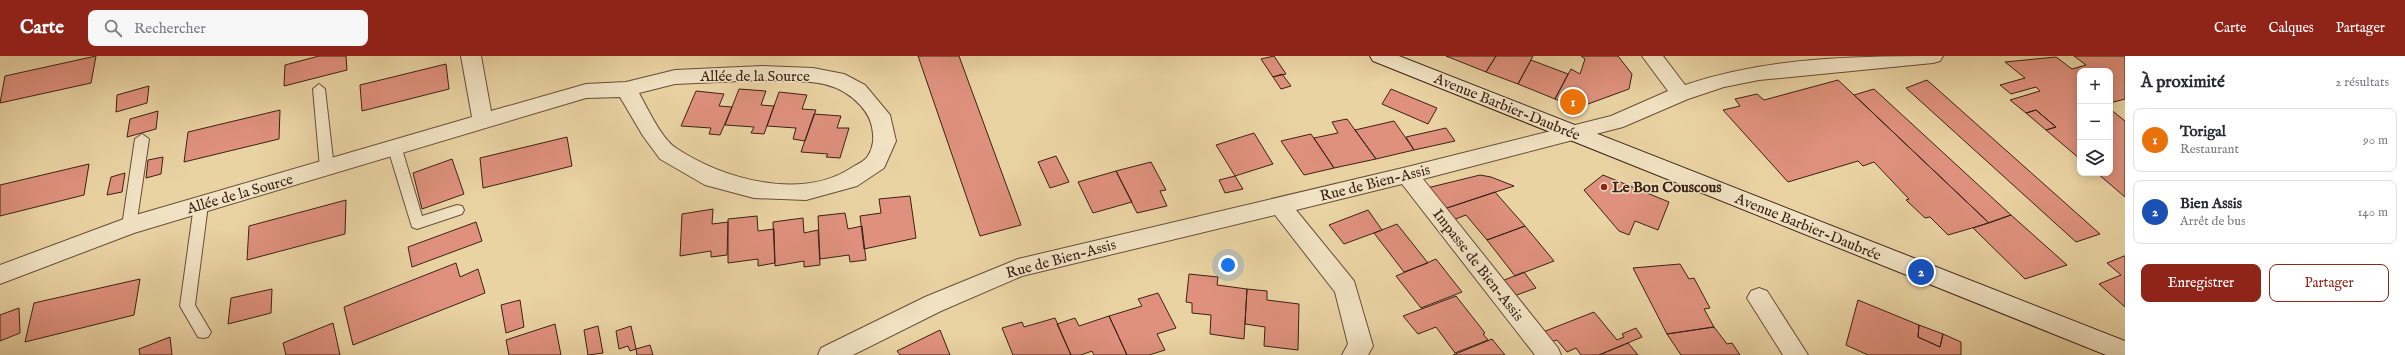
<!DOCTYPE html>
<html lang="fr">
<head>
<meta charset="utf-8">
<style>
  :root { --surface:#fff; --page:#f7f7f7; --text:#2b2b33; --muted:#7c7c81; --line:#e1e1e2; --accent:#8f2418 }
  body { margin:0; font-family:"IM FELL English",serif; background:var(--page); color:var(--text) }
  .controls { position:absolute; right:12px; top:12px; display:grid; overflow:hidden; border-radius:8px; box-shadow:0 2px 10px #0003 }
  .controls button { width:36px; height:36px; display:grid; place-items:center; padding:0; border:0; border-bottom:1px solid var(--line); background:var(--surface); color:var(--text); font:20px sans-serif }
  .you { position:absolute; left:1228px; top:209px; width:14px; height:14px; margin:-10px; border:3px solid #fff; border-radius:50%; background:#1a73e8; box-shadow:0 0 0 6px #1a73e833 }
  .badge { display:grid; place-items:center; width:26px; height:26px; border-radius:50%; background:var(--accent); color:#fff; font-size:13px; font-weight:700 }
  .pin { position:absolute; translate:-50% -50%; border:2px solid #fff; box-shadow:0 1px 4px #0006 }
  .list { margin:0; padding:0; list-style:none }
  h2 { display:flex; justify-content:space-between; align-items:center; height:52px; margin:0; padding:0 16px; font-size:17px }
  h2 small { font-size:13px; font-weight:400; color:var(--muted) }
  .list li { display:grid; grid-template-columns:26px 1fr auto; gap:12px; align-items:center; box-sizing:border-box; height:64px; margin:0 8px 8px; padding:0 8px; border:1px solid var(--line); border-radius:8px }
  .list b { display:block; font-size:15px; white-space:nowrap }
  .list p { margin:0; font-size:13px; white-space:nowrap; color:var(--muted) }
  .list em { font-size:13px; font-style:normal; color:var(--muted) }
  .actions { display:flex; gap:8px; padding:12px 16px }
  .actions a { flex:1; padding:9px 0; border:1px solid var(--accent); border-radius:8px; text-align:center; font-size:14px; color:var(--accent) }
  .actions .main { background:var(--accent); color:#fff }
  .icon { flex:none; width:22px; height:22px; fill:none; stroke:currentColor; stroke-width:2; stroke-linecap:round; stroke-linejoin:round }
  .map { position:relative; flex:none; width:2125px; height:299px; overflow:hidden }
  header { display:flex; align-items:center; gap:24px; box-sizing:border-box; height:56px; padding:0 20px; background:var(--accent); color:#fff }
  header strong { font-size:19px }
  nav { display:flex; gap:22px; margin-inline-start:auto; font-size:14px }
  .search { width:280px; height:36px; background:var(--page); display:flex; align-items:center; gap:10px; box-sizing:border-box; padding:0 14px; border-radius:8px; color:var(--muted); font-size:15px }
  main { display:flex }
  aside { flex:1; background:var(--surface) }
  .map>svg:first-child { display:block }
</style>
</head>
<body>
<header>
<strong>Carte</strong>
<div class="search"><svg class="icon" aria-label="search" viewBox="0 0 24 24"><circle cx="10" cy="10" r="6"/><path d="M15 15l6 6"/></svg>Rechercher</div>
<nav><a>Carte</a><a>Calques</a><a>Partager</a></nav>
</header>
<main>
<div class="map">
<svg width="2125" height="299" viewBox="0 0 2125 299">
  <rect width="100%" height="100%" fill="#ead3a3"/>
  <filter id="stains"><feTurbulence type="fractalNoise" baseFrequency=".005" numOctaves="4"/><feColorMatrix values="0 0 0 0 .2 0 0 0 0 .09 0 0 0 0 .02 0 0 0 .5 -.17"/></filter>
  <radialGradient id="worn" r=".72"><stop offset=".6" stop-color="#630" stop-opacity="0"/><stop offset="1" stop-color="#630" stop-opacity=".3"/></radialGradient>
  <path fill="#df917d" stroke="#3b2216" d="M96 0 91 27 0 47 5 20Z
    M319 0H346L347 14 284 30 285 9Z
    M918 0H959L1021 169 980 180Z
    M1274 0 1286 18 1273 21 1261 3Z
    M1446 0H1496L1486 16Z
    M1496 0H1533L1518 28 1486 16Z
    M1581 0H1618L1632 18 1629 33 1577 52 1555 43 1571 13 1580 18 1585 3Z
    M2074 0H2125V43L2110 47V15H2080V103L2046 74 2056 71 2036 54 2026 57 2010 44 2040 35 2036 31 2011 38 2000 29 2025 22 2005 6 2056 1 2072 13 2086 9Z
    M1531 4 1568 18 1555 43 1518 28Z
    M446 8 449 33 362 55 360 29Z
    M1282 18 1291 30 1281 33 1273 21Z
    M1838 24 1854 39 1989 167 1948 179 1930 161 1925 162 1906 144 1909 143 1874 106 1863 110 1858 105 1788 126 1723 54 1740 50 1735 43 1757 38 1764 44Z
    M1927 24 2100 178 2076 186 1906 32Z
    M149 30 147 47 116 56 117 39Z
    M739 33 766 35 761 49 774 50 764 78 751 77 754 71 725 69Z
    M1391 33 1437 52 1428 68 1382 48Z
    M1874 33 2011 159 1989 167 1854 39Z
    M696 35 724 38 719 50 732 51 720 79 709 78 711 72 681 70Z
    M779 36 807 39 802 53 816 54 805 85 793 83 796 72 767 70Z
    M2110 53 2125 65V141L2097 117H2110Z
    M280 54 279 83 184 106 188 76Z
    M2036 54 2056 71 2046 74 2026 57Z
    M158 55 156 73 127 81 130 63Z
    M814 58 841 60 837 72H849L840 102 826 101 828 98 801 96Z
    M1347 63 1376 103 1334 112 1314 82 1338 77 1332 66Z
    M1394 65 1414 94 1376 103 1355 74Z
    M1446 72 1455 85 1414 94 1406 81Z
    M1254 77 1273 108 1235 120 1216 89Z
    M1311 78 1334 112 1304 119 1281 85Z
    M567 81 572 110 483 132 480 102Z
    M1056 100 1069 126 1050 132 1038 106Z
    M163 101 161 118 146 122 148 104Z
    M452 103 464 138 422 153 413 117Z
    M1151 106 1166 134 1160 135 1167 150 1137 157 1116 115Z
    M89 108 84 139 0 160V129Z
    M1116 115 1132 146 1093 157 1078 126Z
    M125 117 122 136 107 139 111 121Z
    M1480 119 1491 121 1514 130 1444 153 1427 132Z
    M1603 119 1669 146 1658 174 1635 165 1629 179 1619 175 1584 134Z
    M1235 120 1243 133 1225 137 1219 124Z
    M1495 136 1525 170 1487 184 1466 159 1453 164 1444 153Z
    M910 140 916 182 864 193 860 160 881 157 879 143Z
    M346 144 345 178 247 204 249 170Z
    M713 153 712 168 728 166 727 199 711 201V195L680 200 682 158Z
    M1368 154 1382 174 1344 188 1329 169Z
    M845 157 848 173 862 170 866 204 850 206 849 199 820 203 818 160Z
    M2011 159 2067 209 2025 223 1973 172Z
    M757 160 758 175 774 173 775 207 758 210V203L728 207V163Z
    M803 162 804 177 818 174 820 209 804 211V205L775 210 773 166Z
    M476 166 482 185 412 211 408 191Z
    M1397 168 1428 207 1404 216 1374 177Z
    M1525 170 1554 205 1515 220 1487 184Z
    M2124 200H2125V251L2099 228 2121 219 2107 207Z
    M1436 203 1462 236 1421 252 1396 220Z
    M456 207 460 221 478 213 485 237 353 289 344 251Z
    M1680 208 1689 223 1694 222 1710 252 1704 253 1714 271 1667 278 1633 212Z
    M1524 216 1536 232 1514 240 1502 225Z
    M1189 218 1218 221 1217 229 1247 233 1244 283 1210 278 1211 259 1192 257V247L1186 246Z
    M140 223 134 259 25 286 34 247Z
    M272 233 271 257 228 268 231 242Z
    M1247 233 1267 235V244L1299 248 1298 294 1264 290 1265 271 1245 268Z
    M1158 237 1176 272 1157 278 1165 294 1149 299H1127L1109 260 1142 250 1138 243Z
    M1456 240 1485 277 1483 278 1488 284 1455 297 1436 271 1418 278 1403 260Z
    M520 244 524 271 506 277 501 249Z
    M1858 244 1919 269 1918 281 1940 291 1943 278 1961 286V299H1868L1846 289Z
    M19 252 20 277 0 285V259Z
    M1594 256 1617 284 1624 281 1622 278 1636 272 1642 281 1599 299H1581L1576 292 1567 296 1557 284 1551 286 1543 276Z
    M1109 260 1127 299H1094L1092 295 1081 299H1071L1057 268 1075 262 1079 270Z
    M1055 262 1071 299H1013L1002 272 1022 266 1024 271Z
    M333 267 340 299H286L283 287Z
    M555 268 561 299H509L506 284Z
    M1919 269 1943 278 1940 291 1918 281Z
    M598 270 603 297 588 299 584 274Z
    M631 270 636 293 630 295 628 290 619 293 616 275Z
    M1714 271 1727 288 1732 287 1740 299H1681L1667 278Z
    M940 274 950 299H900L897 295Z
    M170 281 172 299H140L139 293Z
    M1492 283 1505 299H1453Z
    M1628 287 1638 299H1599Z
    M650 289 653 299H637L636 293Z"/>
  <g fill="none" stroke-linecap="round" stroke-linejoin="round">
    <defs>
      <path id="lane" d="M319 28 325 33 334 112 332 116H322L320 112 313 33Z
        M142 78 149 83 136 170 134 174H124L122 170 135 83Z
        M395 88 402 93 422 160 457 149 462 150 464 154 462 158 417 173 412 171 388 93Z
        M201 144 206 145 208 149 195 249 211 276 208 281 203 282 198 281 180 250 194 149 196 145Z"/>
      <path id="street" d="M461 0H481L491 55 586 28 626 26 675 14 762 10 813 12 844 18 865 29 890 59 896 85 884 112 857 130 806 144 754 142 705 129 660 103 643 80 620 41 586 42 134 177 0 228V209L129 161 472 61ZM762 24C798 26 835 20 861 50 867 57 870 62 872 71 874 82 874 90 868 100 865 105 856 109 851 112 801 145 722 123 676 92 661 82 648 53 639 37L675 28Z
        M1642 0H1663L1685 29C1768 1 1856 0 1943 0L1940 5 1933 7 1759 24 1724 31 1688 43 1623 71 1423 123 1558 292 1561 299H1535L1402 128 1296 154 1354 225 1373 290 1368 299H1342L1348 288 1335 236 1275 159 1022 220 941 255 853 299H818L821 292 925 241 1018 203 1407 111 1611 60 1668 35Z
        M1759 232 1767 235 1808 299H1783L1747 242 1751 235Z"/>
      <path id="secondary" d="M1370 0H1399L2125 285V299H2106L1373 5Z"/>
    </defs>
    <use href="#lane" stroke="#674e39" stroke-width="2"/>
    <use href="#street" stroke="#674e39" stroke-width="2"/>
    <use href="#secondary" stroke="#3b2216" stroke-width="2"/>
    <use href="#lane" fill="#f1e2c3" fill-rule="evenodd"/>
    <use href="#street" fill="#f1e2c3" fill-rule="evenodd"/>
    <use href="#secondary" fill="#f1e2c3" fill-rule="evenodd"/>
  </g>
  <circle fill="#8f2418" stroke="#f1e2c3" stroke-width="1.5" cx="1604" cy="131" r="4"/>
  <g text-anchor="middle" dominant-baseline="central" stroke-width="3" stroke-linejoin="round" paint-order="stroke">
    <g font-size="15" fill="#3b2216" stroke="#f1e2c3">
      <text x="755" y="20">Allée de la Source</text>
      <text transform="translate(1507 51) rotate(22)">Avenue Barbier-Daubrée</text>
      <text transform="translate(1375 127) rotate(-14)">Rue de Bien-Assis</text>
      <text transform="translate(240 138) rotate(-16)">Allée de la Source</text>
      <text transform="translate(1808 171) rotate(22)">Avenue Barbier-Daubrée</text>
      <text transform="translate(1061 203) rotate(-15)">Rue de Bien-Assis</text>
      <text transform="translate(1478 209) rotate(52)">Impasse de Bien-Assis</text>
    </g>
    <g font-size="15" font-weight="bold" fill="#3b2216" stroke="#f1e2c3" text-anchor="start">
      <text x="1612" y="131">Le Bon Couscous</text>
    </g>
  </g>
  <rect width="100%" height="100%" filter="url(#stains)"/>
  <rect width="100%" height="100%" fill="url(#worn)"/>
</svg>
<div class="controls">
<button>+</button>
<button>−</button>
<button><svg class="icon" aria-label="layers" viewBox="0 0 24 24"><path d="M12 4l9 5-9 5-9-5zM3 14l9 5 9-5"/></svg></button>
</div>
<div class="you"></div>
<div class="pin badge" style="left:1573px;top:46px;background:#e8710a">1</div>
<div class="pin badge" style="left:1921px;top:216px;background:#1a4fb4">2</div>
</div>
<aside>
<h2>À proximité<small>2 résultats</small></h2>
<ul class="list">
<li><span class="badge" style="background:#e8710a">1</span><div><b>Torigal</b><p>Restaurant</p></div><em>90 m</em></li>
<li><span class="badge" style="background:#1a4fb4">2</span><div><b>Bien Assis</b><p>Arrêt de bus</p></div><em>140 m</em></li>
</ul>
<div class="actions"><a class="main">Enregistrer</a><a>Partager</a></div>
</aside>
</main>
</body>
</html>
